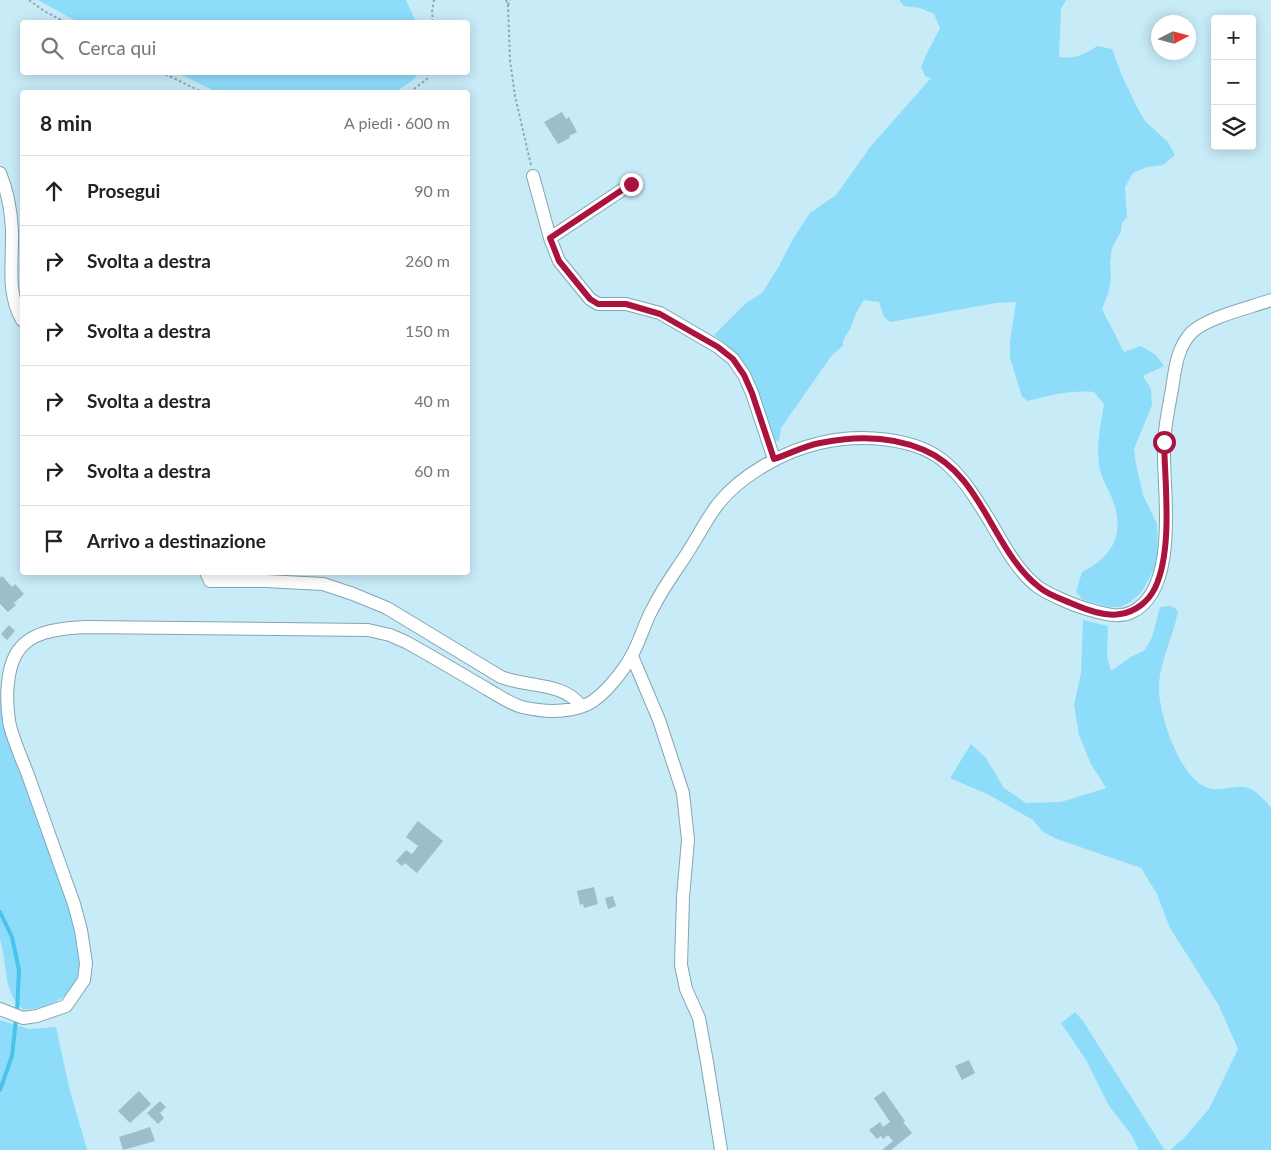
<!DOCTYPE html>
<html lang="it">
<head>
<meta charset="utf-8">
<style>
  :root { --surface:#fff; --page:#f6f6f6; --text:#222; --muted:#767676; --line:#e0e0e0 }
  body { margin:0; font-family:Lato,sans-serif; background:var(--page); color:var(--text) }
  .controls { position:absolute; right:15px; top:15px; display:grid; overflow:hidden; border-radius:5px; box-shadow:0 2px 12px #0003 }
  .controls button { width:45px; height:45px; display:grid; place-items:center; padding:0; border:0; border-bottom:1px solid var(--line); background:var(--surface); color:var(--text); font:25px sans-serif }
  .compass { position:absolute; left:1151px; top:15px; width:45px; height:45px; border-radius:50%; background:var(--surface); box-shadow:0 2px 12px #0003; rotate:84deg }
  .stop { position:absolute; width:15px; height:15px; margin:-11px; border:4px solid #a9133e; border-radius:50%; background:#fff }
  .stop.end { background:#a9133e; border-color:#fff; box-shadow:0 1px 5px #0008 }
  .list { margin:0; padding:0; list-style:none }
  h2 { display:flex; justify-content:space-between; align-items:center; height:65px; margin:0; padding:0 20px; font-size:21px }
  h2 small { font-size:16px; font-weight:400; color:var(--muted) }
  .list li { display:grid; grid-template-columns:32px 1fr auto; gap:15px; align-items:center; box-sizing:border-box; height:70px; padding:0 20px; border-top:1px solid var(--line) }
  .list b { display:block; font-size:19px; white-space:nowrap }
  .list em { font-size:16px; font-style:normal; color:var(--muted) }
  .icon { flex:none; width:28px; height:28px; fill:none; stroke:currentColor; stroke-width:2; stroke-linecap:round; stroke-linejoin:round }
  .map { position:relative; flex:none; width:1271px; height:1150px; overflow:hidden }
  .search { position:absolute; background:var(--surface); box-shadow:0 2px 12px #0003; left:20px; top:20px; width:450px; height:55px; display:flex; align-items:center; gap:12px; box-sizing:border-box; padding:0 18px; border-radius:5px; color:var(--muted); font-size:19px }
  .panel { position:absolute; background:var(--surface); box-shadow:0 2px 12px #0003; left:20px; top:90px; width:450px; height:485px; border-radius:5px }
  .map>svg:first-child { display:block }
</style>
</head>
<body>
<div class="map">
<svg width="1271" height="1150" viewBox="0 0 1271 1150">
  <rect width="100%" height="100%" fill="#c8ebf8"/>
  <path fill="#8dddfa" d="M38 0H406L416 22H78Z
    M899 0H1066L1061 9 1059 57C1075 59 1084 55 1097 46L1112 49 1123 78 1137 107 1145 121 1168 142 1175 155 1163 165 1147 167 1133 173 1125 187 1127 217 1122 223 1121 231 1112 248 1110 263 1111 279 1108 294 1102 309 1124 352 1141 346 1156 355 1164 366 1143 376 1151 389 1152 405 1134 449 1136 464 1143 495 1157 524 1158 555 1154 570 1141 593 1129 603 1120 607H1109L1083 600 1076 592 1082 572C1109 558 1124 539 1115 507 1111 492 1101 480 1099 465 1096 443 1101 425 1104 404L1094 392C1069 390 1052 395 1028 401L1022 397 1010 358V342L1016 302 996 303 890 322 884 317 879 302 864 300C857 311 855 315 851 327 848 334 842 338 843 346L832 355 781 428 779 441 773 440C766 417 757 380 743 362 735 351 724 343 714 335L746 303 762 293 779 266 793 239 810 213 836 195 871 146 931 78 925 76 921 67 926 55 940 28 934 14 920 8 904 6Z
    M177 73H419L414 79 396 92H217Z
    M1170 606 1175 608 1178 612C1173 635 1161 661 1159 683 1157 710 1179 777 1206 787 1221 794 1237 782 1251 789 1258 792 1265 801 1271 807V1150H1170L1184 1138 1209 1109 1238 1049 1218 1004 1170 928 1157 894 1141 868 1057 839 1043 832 1033 820 989 795 950 778 971 744 986 758 1004 788 1026 803 1061 802 1106 788 1091 764 1079 735 1074 705 1081 673 1083 620 1108 626 1107 656 1111 671 1131 657 1145 650 1152 637 1160 607Z
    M0 694 4 722C19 766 35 809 50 852 60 882 86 940 80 970 75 996 47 1011 22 1009 19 1005 15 1001 13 997 4 981 6 957 0 939Z
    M1075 1012 1083 1021 1164 1149 1167 1150H1139L1131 1134 1109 1106 1086 1060 1061 1023Z
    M0 1020 29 1029 56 1027 69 1087 87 1150H0Z"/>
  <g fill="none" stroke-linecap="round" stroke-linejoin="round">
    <path stroke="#4ac3ea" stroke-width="4" d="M0 912 12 937 19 970 17 1012
      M0 1090 12 1056 16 1019"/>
  </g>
  <path fill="#9cbdc9" d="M562 112 566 119 569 117 577 132 569 136 570 138 558 144 544 122Z
    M2 576 12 587 15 584 24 594 14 603 16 605 8 612 0 604V578Z
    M9 625 15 631 7 640 1 634Z
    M418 821 443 841 417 873 405 863 402 866 396 861 406 850 412 854 418 846 406 837Z
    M594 887 598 904 584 908 583 904 580 905 577 891Z
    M613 896 616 906 608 909 605 898Z
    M969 1060 975 1073 962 1080 955 1066Z
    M139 1091 151 1104 130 1123 118 1111Z
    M884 1091 905 1121 903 1122 912 1133 891 1150H882L893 1141 888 1135 883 1139 881 1136 877 1139 869 1130 880 1122 883 1127 890 1122 874 1098Z
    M160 1101 166 1107 160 1113 164 1118 158 1124 147 1113Z
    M150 1127 155 1141 123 1150 119 1137Z"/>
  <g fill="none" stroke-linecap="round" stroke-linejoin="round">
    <defs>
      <path id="minor" d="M0 173C7 190 11 211 12 230 13 259 6 293 22 320
        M533 176 550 238 559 261 590 299 598 304H626L660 313 718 347 733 359 744 375 752 393 774 459
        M550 238 631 184
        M206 572 210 581H266L323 584 353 594 387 608 501 677C526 687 564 682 581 706
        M632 656 659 720 683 793 688 840 683 897 681 965 686 989 699 1018 707 1062 721 1150
        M0 1009 23 1018 37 1016 66 1006 84 980 86 963 81 930 74 904C59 861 43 818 28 775 22 759 12 738 9 721 6 700 6 672 16 654 30 630 60 629 84 627L368 630 390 635 406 642C433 657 460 673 487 689 498 695 510 704 522 707 543 712 568 713 588 704 604 696 624 670 632 655 641 639 645 621 654 606 663 588 675 572 686 555 697 538 706 520 718 504 741 475 784 451 820 443 858 434 917 436 947 464 966 481 978 502 991 523 1004 545 1017 571 1038 587 1050 595 1073 605 1087 609 1101 613 1118 619 1132 612 1181 588 1162 486 1164 442 1165 424 1169 406 1172 389 1175 369 1177 348 1191 333 1207 317 1249 308 1271 300"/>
    </defs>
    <use href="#minor" stroke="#84a5b1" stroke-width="14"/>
    <path stroke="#8ba7b1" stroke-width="2" stroke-dasharray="2.5 2.5" stroke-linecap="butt" d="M29 0 44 11 65 22
      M506 0 508 5 510 60 515 96 531 165
      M508 5 510 0
      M433 22 432 12 434 0
      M161 72 202 92
      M410 92 427 79 429 72"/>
    <use href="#minor" stroke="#fff" stroke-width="12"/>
  </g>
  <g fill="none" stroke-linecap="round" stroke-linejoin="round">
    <path stroke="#a9133e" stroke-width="6" d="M631 184 550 238 559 261 590 299 598 304H626L660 314 718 347 733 359 744 375 752 393 774 459C789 454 804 446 820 443 854 436 892 436 924 450 983 475 992 550 1039 587 1048 595 1062 599 1073 604 1087 610 1105 617 1120 614 1135 612 1148 602 1155 588 1173 550 1165 484 1164 442"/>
  </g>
</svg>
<div class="controls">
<button>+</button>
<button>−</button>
<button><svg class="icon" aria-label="layers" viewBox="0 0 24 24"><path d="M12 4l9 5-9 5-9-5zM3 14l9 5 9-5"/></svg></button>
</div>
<svg class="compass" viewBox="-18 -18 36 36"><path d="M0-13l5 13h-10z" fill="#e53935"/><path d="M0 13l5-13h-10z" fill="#767676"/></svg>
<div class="stop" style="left:1164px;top:442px"></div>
<div class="stop end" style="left:631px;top:184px"></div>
<div class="search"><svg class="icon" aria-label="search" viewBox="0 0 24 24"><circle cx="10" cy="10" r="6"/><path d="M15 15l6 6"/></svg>Cerca qui</div>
<section class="panel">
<h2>8 min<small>A piedi · 600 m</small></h2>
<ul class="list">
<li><svg class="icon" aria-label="ahead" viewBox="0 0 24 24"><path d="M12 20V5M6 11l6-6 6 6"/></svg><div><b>Prosegui</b></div><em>90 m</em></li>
<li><svg class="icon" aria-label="right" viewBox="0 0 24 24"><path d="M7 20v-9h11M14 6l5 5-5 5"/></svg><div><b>Svolta a destra</b></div><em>260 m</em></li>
<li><svg class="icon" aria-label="right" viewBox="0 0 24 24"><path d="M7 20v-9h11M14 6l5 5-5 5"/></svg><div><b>Svolta a destra</b></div><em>150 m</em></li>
<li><svg class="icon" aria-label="right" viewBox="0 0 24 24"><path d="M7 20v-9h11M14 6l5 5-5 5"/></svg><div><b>Svolta a destra</b></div><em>40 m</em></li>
<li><svg class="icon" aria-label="right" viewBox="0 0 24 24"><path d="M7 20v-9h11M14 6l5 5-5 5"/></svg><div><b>Svolta a destra</b></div><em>60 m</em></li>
<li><svg class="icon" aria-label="arrive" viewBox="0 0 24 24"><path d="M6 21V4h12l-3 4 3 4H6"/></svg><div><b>Arrivo a destinazione</b></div></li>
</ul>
</section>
</div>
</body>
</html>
